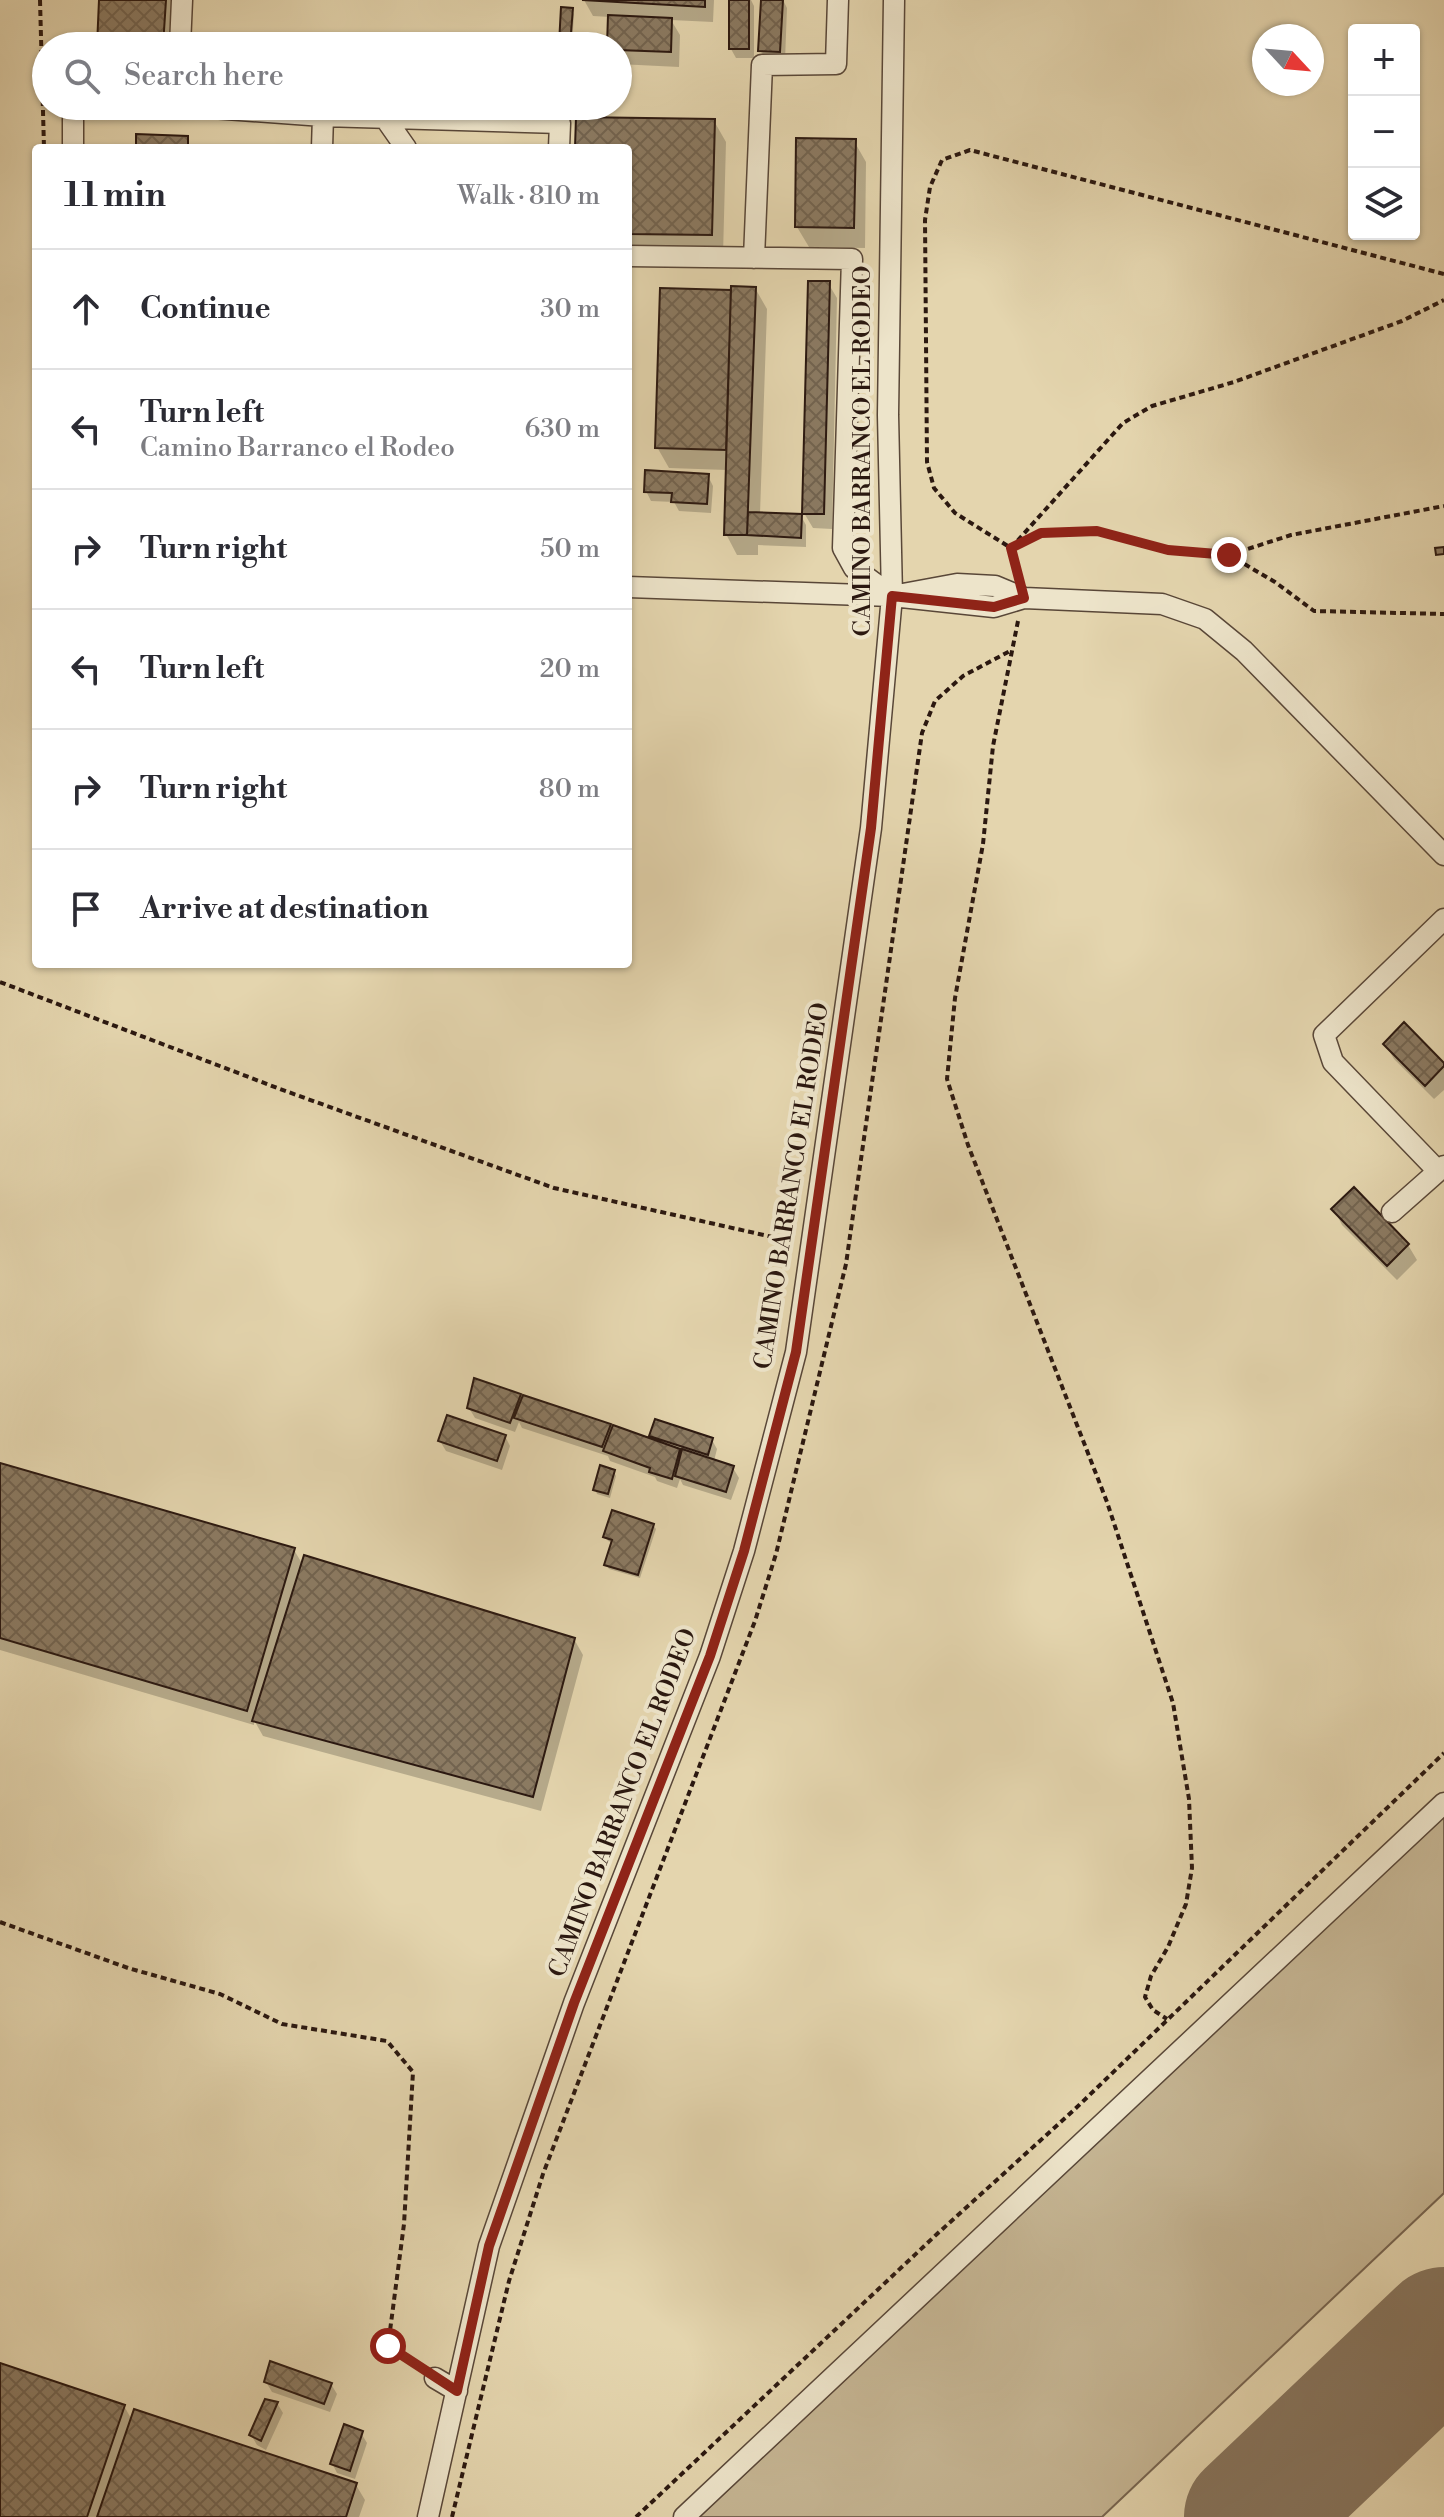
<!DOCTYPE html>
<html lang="en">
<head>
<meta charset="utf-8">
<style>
  :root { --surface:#fff; --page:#f2f2f3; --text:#2b2b33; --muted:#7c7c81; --line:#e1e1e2 }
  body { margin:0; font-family:"Libre Bodoni",serif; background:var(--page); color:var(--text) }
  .controls { position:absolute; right:24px; top:24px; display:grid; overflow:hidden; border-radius:8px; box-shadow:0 2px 6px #0004 }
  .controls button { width:72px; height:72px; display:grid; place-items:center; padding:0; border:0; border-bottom:2px solid var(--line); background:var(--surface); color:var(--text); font:40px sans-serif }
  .compass { position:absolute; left:1252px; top:24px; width:72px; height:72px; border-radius:50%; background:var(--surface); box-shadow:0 2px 6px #0004; rotate:116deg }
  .stop { position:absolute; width:24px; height:24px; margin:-18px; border:6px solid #8f2418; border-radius:50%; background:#fff }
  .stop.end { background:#8f2418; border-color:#fff; box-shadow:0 2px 8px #0008 }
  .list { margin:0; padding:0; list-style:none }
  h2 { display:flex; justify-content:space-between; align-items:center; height:104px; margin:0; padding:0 32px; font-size:34px }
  h2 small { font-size:26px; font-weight:400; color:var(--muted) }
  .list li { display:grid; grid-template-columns:52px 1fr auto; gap:24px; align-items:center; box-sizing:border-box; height:120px; padding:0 32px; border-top:2px solid var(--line) }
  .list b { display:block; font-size:30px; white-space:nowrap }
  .list p { margin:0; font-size:26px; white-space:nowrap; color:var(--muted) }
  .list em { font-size:26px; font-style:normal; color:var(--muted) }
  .icon { flex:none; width:44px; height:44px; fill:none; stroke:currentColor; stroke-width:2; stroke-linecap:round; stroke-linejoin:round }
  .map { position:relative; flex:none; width:1444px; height:2517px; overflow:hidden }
  .search { position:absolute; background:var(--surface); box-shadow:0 2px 6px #0004; left:32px; top:32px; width:600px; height:88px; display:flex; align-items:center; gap:20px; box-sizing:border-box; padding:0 28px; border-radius:44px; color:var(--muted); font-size:30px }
  .panel { position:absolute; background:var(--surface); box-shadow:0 2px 6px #0004; left:32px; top:144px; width:600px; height:824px; border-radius:8px }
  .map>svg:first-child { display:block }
</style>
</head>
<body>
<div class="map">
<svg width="1444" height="2517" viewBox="0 0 1444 2517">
  <defs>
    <pattern id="building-cross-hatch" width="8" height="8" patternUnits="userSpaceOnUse" patternTransform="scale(2)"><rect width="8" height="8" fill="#8b7a62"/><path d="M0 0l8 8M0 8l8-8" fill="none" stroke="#72634f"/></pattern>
  </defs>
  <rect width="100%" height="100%" fill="#e4d5ae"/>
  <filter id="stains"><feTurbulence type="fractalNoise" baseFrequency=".0025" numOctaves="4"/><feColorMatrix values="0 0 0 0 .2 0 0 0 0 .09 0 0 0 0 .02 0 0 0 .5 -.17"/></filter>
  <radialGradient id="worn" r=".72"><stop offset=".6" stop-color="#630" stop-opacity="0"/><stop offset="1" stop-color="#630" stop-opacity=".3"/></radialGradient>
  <path fill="#c5b593" stroke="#786652" stroke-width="2" d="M1444 1816V2193L1102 2517H699Z"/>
  <path fill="#0003" d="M101 0H171L169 46H99Z
    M584 0H714L713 22 671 20 680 35 679 67 618 64V46H609L610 17 593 16Z
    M731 0H751L754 6V58H736L731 49Z
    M763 0H783L787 8 785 61 766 60 760 50Z
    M571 10 574 14 572 46H562Z
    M278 106H443V113Z
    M504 106H551V122L509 120 503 111Z
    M714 121 726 142 723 255 628 253V148H577Z
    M854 141 866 162 865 248 809 247 797 227Z
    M828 283 837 298 832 529 813 528 804 513Z
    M755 288 767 309 760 514 801 516 806 525V547L758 545V555H737L726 534 727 470 669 468 657 447 733 292Z
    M708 476 713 486 711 513 679 511 674 502 651 501 646 491Z
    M1385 1044 1444 1065V1090L1434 1099 1394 1059Z
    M1334 1209 1408 1245 1417 1260 1397 1280 1342 1225Z
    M519 1396 523 1401 610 1426 613 1431 655 1442 651 1435 712 1440 717 1449 714 1461 733 1468 739 1478 731 1500 683 1485 680 1479 677 1488 657 1481 655 1477 610 1461 608 1456 522 1428 519 1422 515 1432 475 1418 469 1408Z
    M505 1436 510 1446 502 1470 446 1451 440 1441Z
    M0 1465 294 1550 303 1565 574 1639 583 1655 541 1811 263 1736 254 1720V1725L0 1650Z
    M614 1472 616 1476 610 1498 597 1494 595 1489Z
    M653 1525 656 1529 640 1578 609 1569 606 1564 613 1543 608 1541 606 1537Z
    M0 2365 124 2406 132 2420 356 2485 365 2500 359 2517H0Z
    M266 2382 331 2384 337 2394 330 2412 272 2392Z
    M277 2403 283 2413 266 2450 257 2445 251 2435Z
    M361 2433 367 2443 355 2479 337 2473 332 2463Z"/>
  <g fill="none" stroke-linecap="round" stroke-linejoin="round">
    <path stroke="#88765f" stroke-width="134" d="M1251 2517 1444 2334"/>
  </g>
  <path fill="url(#building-cross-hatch)" stroke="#2b1810" stroke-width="2" d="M99 0H166L163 46H97Z
    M582 0H705V7Z
    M729 0H749V49H729Z
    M761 0H783L780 52 758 51Z
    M561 7 573 8 570 45 559 44Z
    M608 15 672 18 671 52 618 50V46H607Z
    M502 106H546V113L501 111Z
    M576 117 715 119 712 235 628 234V148H575Z
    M136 134 188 136V148H136Z
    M796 138 856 139 854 228 795 227Z
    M808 281H830L824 514H802Z
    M731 286 756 287 747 535H724Z
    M660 288 731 290 726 450 655 448Z
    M645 470 709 474 707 504 671 502 672 493 644 492Z
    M748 512 802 514 801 538 747 535Z
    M1444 547V554L1436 555 1435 548Z
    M1404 1022 1444 1063V1066L1425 1086 1383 1044Z
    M1354 1187 1409 1244 1387 1266 1331 1209Z
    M474 1378 521 1394 510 1423 467 1408Z
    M523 1395 611 1424 602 1447 514 1418Z
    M447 1415 506 1435 497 1461 438 1441Z
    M655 1419 713 1438 708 1455 649 1436Z
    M613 1425 680 1449 672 1479 649 1472 650 1468 603 1451Z
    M682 1449 734 1466 726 1492 675 1476Z
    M0 1463 295 1548 247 1711 0 1638Z
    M600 1465 615 1470 608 1494 593 1490Z
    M612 1510 654 1524 638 1575 604 1565 612 1540 603 1537Z
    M304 1555 575 1638 533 1797 252 1721Z
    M270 2361 332 2383 324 2404 264 2382Z
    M0 2363 125 2405 87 2517H0Z
    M265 2399 278 2402 261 2441 249 2435Z
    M134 2409 357 2483 346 2517H97Z
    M344 2424 363 2431 350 2471 330 2464Z"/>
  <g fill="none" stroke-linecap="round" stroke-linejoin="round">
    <defs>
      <path id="minor" d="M180 46 182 0
        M207 106 212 108 323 116 560 123 559 148
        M385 118 406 148
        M73 148V106
        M322 148 323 116
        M628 256 852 259 843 548 854 568 892 596 957 584 995 586 1024 598 1162 604 1205 619 1244 651 1444 855
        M754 258 762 65 836 64 838 0
        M628 587 892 596 994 607 1024 598
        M1438 1171 1333 1062 1324 1035 1444 919
        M1392 1212 1444 1166
        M435 2378 457 2391
        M428 2517 489 2246 574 2003 710 1656 744 1551 796 1352 871 828 892 596 888 415 894 0
        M684 2517 1444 1803"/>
    </defs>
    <use href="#minor" stroke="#594738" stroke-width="23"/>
    <path stroke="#2b1810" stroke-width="4" stroke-dasharray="6 4" stroke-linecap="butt" d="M40 0 44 148
      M36 515V517
      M1013 547 1041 533 1097 531 1168 550 1229 555 1275 582 1314 611 1444 614
      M1011 548 1123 423 1152 406 1234 382 1402 321 1444 300
      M1229 555 1291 535 1444 506
      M1017 573 1011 548 955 513 934 488 927 462 925 220 930 187 942 160 970 150 1444 274
      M1018 621 993 746 983 844 955 998 947 1079 968 1145 1107 1502 1173 1703 1189 1799 1192 1868 1186 1904 1168 1947 1151 1976 1145 1997 1153 2010 1167 2019
      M0 982 280 1089 554 1188 795 1242
      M0 1922 128 1968 220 1994 282 2024 387 2041 413 2072 404 2224 388 2346 420 2368
      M452 2517 509 2281 543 2174 755 1621 776 1554 846 1264 922 733 935 701 963 676 1010 651
      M636 2517 937 2234 1074 2110 1444 1753"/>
    <use href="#minor" stroke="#ede4ca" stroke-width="20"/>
  </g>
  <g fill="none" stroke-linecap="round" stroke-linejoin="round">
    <path stroke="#8f2418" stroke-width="10" d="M388 2346 457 2391 489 2246 574 2003 710 1656 744 1551 796 1352 871 828 892 596 994 607 1024 598 1011 548 1041 533 1097 531 1168 550 1229 555"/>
  </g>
  <g text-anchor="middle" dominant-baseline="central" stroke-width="8" stroke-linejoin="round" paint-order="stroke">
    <g font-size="24" fill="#2b1810" stroke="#ede4ca">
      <text transform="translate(863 451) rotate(-90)">CAMINO BARRANCO EL RODEO</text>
      <text transform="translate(792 1186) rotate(-81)">CAMINO BARRANCO EL RODEO</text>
      <text transform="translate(623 1803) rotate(-69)">CAMINO BARRANCO EL RODEO</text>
    </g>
  </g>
  <rect width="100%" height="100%" filter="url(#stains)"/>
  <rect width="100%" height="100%" fill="url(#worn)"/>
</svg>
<div class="controls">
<button>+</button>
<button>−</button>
<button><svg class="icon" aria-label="layers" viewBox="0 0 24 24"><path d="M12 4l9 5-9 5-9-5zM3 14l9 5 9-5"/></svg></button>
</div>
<svg class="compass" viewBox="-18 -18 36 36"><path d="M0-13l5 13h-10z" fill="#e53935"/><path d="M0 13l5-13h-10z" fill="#7c7c81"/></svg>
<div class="stop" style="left:388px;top:2346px"></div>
<div class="stop end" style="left:1229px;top:555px"></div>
<div class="search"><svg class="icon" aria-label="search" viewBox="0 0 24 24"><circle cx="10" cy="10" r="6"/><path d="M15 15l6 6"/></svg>Search here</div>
<section class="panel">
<h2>11 min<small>Walk · 810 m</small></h2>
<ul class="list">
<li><svg class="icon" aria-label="ahead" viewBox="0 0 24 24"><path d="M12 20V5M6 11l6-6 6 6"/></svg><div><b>Continue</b></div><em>30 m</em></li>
<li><svg class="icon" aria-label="left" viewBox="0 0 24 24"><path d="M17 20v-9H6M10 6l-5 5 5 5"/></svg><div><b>Turn left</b><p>Camino Barranco el Rodeo</p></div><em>630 m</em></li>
<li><svg class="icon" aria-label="right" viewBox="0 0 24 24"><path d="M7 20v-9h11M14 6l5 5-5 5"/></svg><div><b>Turn right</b></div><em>50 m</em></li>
<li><svg class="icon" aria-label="left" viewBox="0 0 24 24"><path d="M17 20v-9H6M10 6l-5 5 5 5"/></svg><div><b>Turn left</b></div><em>20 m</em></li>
<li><svg class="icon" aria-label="right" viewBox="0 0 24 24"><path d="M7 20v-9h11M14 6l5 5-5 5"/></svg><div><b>Turn right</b></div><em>80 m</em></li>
<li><svg class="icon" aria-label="arrive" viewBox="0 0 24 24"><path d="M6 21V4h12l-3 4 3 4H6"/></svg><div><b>Arrive at destination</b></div></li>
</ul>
</section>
</div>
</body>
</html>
